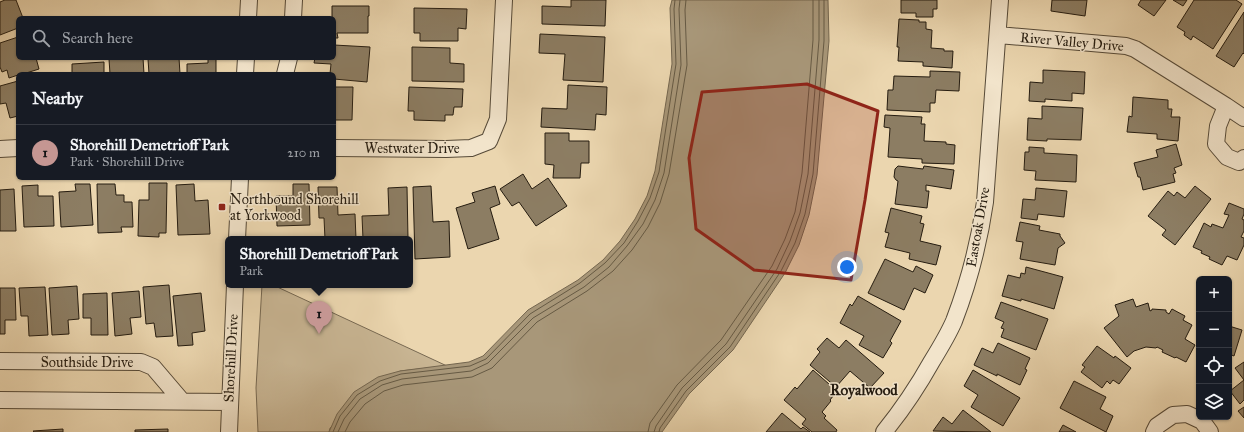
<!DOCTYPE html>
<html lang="en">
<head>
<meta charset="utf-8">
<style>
  :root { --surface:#171b24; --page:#20242c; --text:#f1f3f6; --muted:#9ea1a6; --line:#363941; --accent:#c59692 }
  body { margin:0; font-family:"IM FELL Great Primer",serif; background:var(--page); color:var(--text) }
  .controls { position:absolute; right:12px; bottom:12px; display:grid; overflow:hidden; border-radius:6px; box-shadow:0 1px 3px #0004 }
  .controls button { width:36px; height:36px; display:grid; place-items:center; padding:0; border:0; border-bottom:1px solid var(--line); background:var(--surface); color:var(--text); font:20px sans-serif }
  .you { position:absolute; left:847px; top:267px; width:14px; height:14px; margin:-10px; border:3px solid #fff; border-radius:50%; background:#1a73e8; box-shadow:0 0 0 6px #1a73e833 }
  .badge { display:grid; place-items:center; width:26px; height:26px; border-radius:50%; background:var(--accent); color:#111; font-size:13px; font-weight:700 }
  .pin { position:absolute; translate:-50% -33px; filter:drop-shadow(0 1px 2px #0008) }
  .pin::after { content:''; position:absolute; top:21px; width:14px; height:12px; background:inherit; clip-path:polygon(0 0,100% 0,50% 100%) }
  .popup { position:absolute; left:225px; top:236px; width:188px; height:52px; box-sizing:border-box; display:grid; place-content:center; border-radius:6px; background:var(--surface); filter:drop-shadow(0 1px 3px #0005); font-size:13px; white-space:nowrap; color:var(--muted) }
  .popup b { font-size:15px; color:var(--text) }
  .popup::after { content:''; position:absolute; left:50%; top:100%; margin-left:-8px; border:8px solid transparent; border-top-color:var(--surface) }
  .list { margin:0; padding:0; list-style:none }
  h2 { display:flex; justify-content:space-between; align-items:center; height:52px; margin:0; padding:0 16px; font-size:17px }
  h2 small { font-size:13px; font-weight:400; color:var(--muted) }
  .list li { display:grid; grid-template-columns:26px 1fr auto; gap:12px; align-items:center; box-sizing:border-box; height:56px; padding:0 16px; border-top:1px solid var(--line) }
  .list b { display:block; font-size:15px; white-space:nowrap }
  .list p { margin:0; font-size:13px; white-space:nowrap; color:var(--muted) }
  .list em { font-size:13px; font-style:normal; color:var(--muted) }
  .icon { flex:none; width:22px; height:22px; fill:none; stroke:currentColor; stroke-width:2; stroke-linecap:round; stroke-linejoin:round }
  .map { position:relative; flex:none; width:1244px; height:432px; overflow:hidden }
  .search { position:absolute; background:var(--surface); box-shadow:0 1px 3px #0004; left:16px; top:16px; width:320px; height:44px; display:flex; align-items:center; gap:10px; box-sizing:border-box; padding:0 14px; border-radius:6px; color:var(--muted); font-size:15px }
  .panel { position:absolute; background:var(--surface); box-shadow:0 1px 3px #0004; left:16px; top:72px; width:320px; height:108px; border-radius:6px }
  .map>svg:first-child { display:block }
</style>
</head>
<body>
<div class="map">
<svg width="1244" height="432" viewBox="0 0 1244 432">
  <rect width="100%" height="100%" fill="#ebd6af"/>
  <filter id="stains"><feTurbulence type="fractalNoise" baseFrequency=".005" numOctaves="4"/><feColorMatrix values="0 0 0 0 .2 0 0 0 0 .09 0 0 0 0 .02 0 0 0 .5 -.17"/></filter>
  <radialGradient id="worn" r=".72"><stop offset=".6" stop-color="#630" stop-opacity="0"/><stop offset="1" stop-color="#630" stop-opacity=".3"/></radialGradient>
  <path fill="#c9b694" stroke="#776952" d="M262 285H273L447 366 400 371 330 428 329 432H258L256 388Z"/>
  <path fill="#a89779" stroke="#74664f" d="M672 0H828L829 41 817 175 809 215 799 245 785 273 733 350 689 394 662 432H329L337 414 354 392 378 377 400 371 469 362 483 356 528 310 578 280 603 260 620 241 635 219 647 196 655 171 672 64 670 8Z"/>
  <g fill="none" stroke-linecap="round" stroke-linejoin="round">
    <path stroke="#665a44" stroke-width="1" d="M333 432 340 416 357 395 380 381 401 374 470 366 486 359 530 314 580 283 605 263 624 243 638 221 650 198 659 172 676 64 674 9 675 0
      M338 432 344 419 360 399 382 385 402 379 471 371 488 363 533 318 584 287 609 267 627 246 643 224 655 200 664 173 681 65 679 9 680 0
      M345 432 350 422 365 404 384 391 403 385 472 377 492 368 537 322 587 291 613 271 632 250 648 227 660 203 669 174 687 65 685 10 686 0
      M648 432 650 423 677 385 721 340 772 266 785 239 795 212 802 173 813 40V0
      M654 432 656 426 682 388 726 344 777 269 790 241 800 213 808 174 819 40V0
      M659 432 660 428 686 391 730 347 781 271 795 243 805 214 813 174 824 41V0"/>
  </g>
  <path fill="#8c7d63" stroke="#251c10" d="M5 0H16L23 18H18V28L0 35V2Z
    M571 0H606L605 26 542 24V6L571 7Z
    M901 0H937V9H933V17H916V13H901Z
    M1052 0H1087L1085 16 1051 11Z
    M1141 0H1166L1154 16 1138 5Z
    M1173 0H1187L1183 6Z
    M1194 0H1236L1242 4 1213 49 1193 36 1191 40 1184 35 1185 32 1177 27Z
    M332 6H369V16H368V33H337L338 38H334V18H316H332Z
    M414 8 467 9 466 29 458 28V41H420V33H414Z
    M1244 12V54L1243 53 1234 67 1216 56Z
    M899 19 919 20V22H926V29L932 30 931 48 944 49V51H953L952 68 923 66V62L898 61 899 47H897Z
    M540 34 605 37 603 82 563 80 565 54 539 53Z
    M18 37V58H36L39 69 23 74H18V75L9 78 7 70 2 72 0 67V43Z
    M334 45 370 47 367 82 334 79V74H330L331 64 314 63 315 58H334Z
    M412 47 450 48V63L464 64V82L412 81Z
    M123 58H143L144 74H110L109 59Z
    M163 58H179L180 74H149L148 59Z
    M208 58H216V74H187V64L208 63Z
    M104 62V74H72V64Z
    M1043 70 1085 72 1084 94 1072 93V101L1045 99V102L1029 101 1030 82 1043 83Z
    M930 71 960 72 959 91 936 90 935 103H930V112L887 110 888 90H893L894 76 930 77Z
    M18 81V116L10 118 6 103 0 104V86Z
    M568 85 607 87 606 115 596 114 595 130 541 127 542 108 567 109Z
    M334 87H353L352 120H334Z
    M409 87 463 89 462 107H454L453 115H445V121L414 120V111H408Z
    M1133 97 1168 100V109H1172L1171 117H1180L1178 141 1157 139V134L1127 132 1129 116 1132 117Z
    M1042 106 1083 108 1081 140 1047 139V141L1027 140 1028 118 1042 119Z
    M885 115 922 117 921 124H925L924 141 946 142V144L955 145 954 164 922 163V159L888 157 890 128 884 127Z
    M545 133H569V141H589V163H581L580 178H553L554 165 545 164Z
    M1176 144 1182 165 1174 168 1176 173 1173 174 1175 182 1143 190 1140 177H1138L1134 163 1158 157 1156 150Z
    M1029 147 1044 148V153L1077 155 1076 182 1035 180 1036 171 1024 170 1025 152H1029Z
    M898 166 923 169 924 166 954 170 951 189 926 185V191H929L927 208 895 204 898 181 896 180 894 177 895 169Z
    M523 174 532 189 548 178 567 206 536 226 519 202 512 206 500 189Z
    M149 183H167L166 233H159V237L138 236 139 200H149Z
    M75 184H90L93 225 61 227 59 192 76 191Z
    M97 184H115L116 195H124V202H132L133 227H121L122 232 98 233Z
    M194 184 195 201 208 200 210 234 178 235 176 185Z
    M293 184H309L310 225 277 226 276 196H293Z
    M38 185V196H53L54 226 24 227 22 186Z
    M431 186 433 222 449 221 450 257 415 259 413 187Z
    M495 186 500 204 490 208 499 239 468 249 456 208 475 202 472 193Z
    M1195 186 1211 199 1175 245 1162 235 1166 230 1148 216 1168 191 1174 196 1177 192 1185 198Z
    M318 187H337L338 215 355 214 356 239H325L324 218H319Z
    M407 187 408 239H363L362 216 389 215 388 188Z
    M1036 188 1067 191 1064 217 1038 214 1037 220 1021 218 1023 199 1035 200Z
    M14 189 16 231H0V190Z
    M1229 203 1244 209V214L1242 219 1244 220V231L1241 237 1244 238V245L1237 260 1227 256 1222 265 1209 259 1210 257 1201 253 1202 251 1193 247 1204 223 1211 227 1212 224 1223 228 1229 215 1224 214Z
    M891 208 922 216 920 223 924 224 920 241 941 246 936 265 909 259 910 253 885 247 889 233 885 232Z
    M1020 222 1040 226 1039 230 1060 234V236L1065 243 1058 248 1055 265 1020 259 1023 242 1016 241Z
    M885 259 913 272 916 266 933 275 925 293 914 288 904 310 868 293Z
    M1026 267 1063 277 1054 309 1021 299V301L1002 296 1008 275 1020 278 1021 273 1025 274Z
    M169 285 173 336 156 337 154 323 146 324 143 287Z
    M77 286 79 319 68 320 69 334 52 335 49 288Z
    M45 287 48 335 29 336 28 316H21L19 288Z
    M0 288H15L16 320H5V334H0Z
    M139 291 141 317 130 318 132 334 115 336 112 293Z
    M107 293 108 335H91V318H83V294Z
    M201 293 205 331 192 333 193 345 178 346 173 296Z
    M858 296 901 321 890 341 892 343 883 358 859 345 864 336 840 323 850 304 852 306Z
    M1133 299 1136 307 1148 303 1150 311 1152 310V309L1166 310V312L1169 314 1172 309 1185 316 1183 320 1192 325 1185 339 1195 345 1186 362 1176 357 1175 358 1162 352 1163 350 1157 347 1156 348 1146 347 1134 351 1127 357 1104 328 1119 316 1115 305Z
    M1001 302 1048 319 1036 350 1001 337 1004 329 1001 328 1004 322 995 318Z
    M1229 326 1242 330 1234 356 1229 354Z
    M827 338 839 348 846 340 884 373 870 388 850 371 836 387 810 365 820 352 817 349Z
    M998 343 1030 358 1025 369 1027 370 1020 385 997 374V376L974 365 982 348 993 353Z
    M1097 346 1114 358 1115 356 1131 368 1119 384 1113 380 1110 384 1107 381 1102 388 1081 372 1085 367 1082 365Z
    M1244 362V380L1235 368Z
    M813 370 837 391 830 400 831 401 822 412 826 416 824 418 837 430 836 432H812L802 424 806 419 784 400 795 387 797 389Z
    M973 370 1020 398 1003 426 971 407 978 395 964 386Z
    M1244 380V400L1240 404 1230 391Z
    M1074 381 1106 397 1100 409 1113 416 1106 432 1060 408Z
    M1244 407V418L1238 411Z
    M963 410 991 432 933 431 943 417 952 424Z
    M782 413 801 429 803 427 810 432H766Z
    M1063 425 1076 432H1059Z
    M63 429V432H34L33 431Z
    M168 429V432H135V430Z"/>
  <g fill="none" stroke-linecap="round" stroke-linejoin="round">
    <defs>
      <path id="minor" d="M248 18 249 0
        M293 18 294 0
        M998 35 1126 46 1135 49 1226 106 1244 118
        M245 74 246 58
        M285 74 289 58
        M1226 106 1218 126 1216 144 1227 157 1239 162 1244 158
        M334 148 446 149 471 148 489 141 498 119 504 0
        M0 149 18 148
        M237 239 240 178
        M0 361 141 362 153 367 182 401
        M0 400 229 402
        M229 432 235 285
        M884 432C902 410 918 386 932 361 940 348 948 335 954 321 969 282 979 243 985 202L1000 0
        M1154 432 1157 426 1173 415 1187 414 1202 421 1210 432"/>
    </defs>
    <use href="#minor" stroke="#564a38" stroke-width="18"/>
    <use href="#minor" stroke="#f2e4cb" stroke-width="16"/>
  </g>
  <path fill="#8f2418" fill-opacity="0.2" stroke="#8f2418" stroke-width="3" stroke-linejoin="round" d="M807 84 878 111 865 200 851 280 754 270 696 229 689 158 702 92Z"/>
  <rect fill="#8f2418" stroke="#f2e4cb" stroke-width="1.5" x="218" y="203" width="8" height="8" rx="2"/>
  <g text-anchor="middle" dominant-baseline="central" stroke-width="3" stroke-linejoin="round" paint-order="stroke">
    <g font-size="14" fill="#251c10" stroke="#f2e4cb">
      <text transform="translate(1072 42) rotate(5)">River Valley Drive</text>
      <text x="412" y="148">Westwater Drive</text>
      <text transform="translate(978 227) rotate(-80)">Eastoak Drive</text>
      <text transform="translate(231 358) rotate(-87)">Shorehill Drive</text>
      <text x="87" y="362">Southside Drive</text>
    </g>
    <g font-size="14" fill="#251c10" stroke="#f2e4cb" text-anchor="start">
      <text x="230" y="199">Northbound Shorehill<tspan x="230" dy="16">at Yorkwood</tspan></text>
    </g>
    <g font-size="15" font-weight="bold" fill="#251c10" stroke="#f2e4cb">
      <text x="864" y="390">Royalwood</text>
    </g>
  </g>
  <rect width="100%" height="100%" filter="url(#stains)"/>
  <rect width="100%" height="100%" fill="url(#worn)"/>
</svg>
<div class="controls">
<button>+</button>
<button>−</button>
<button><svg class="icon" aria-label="locate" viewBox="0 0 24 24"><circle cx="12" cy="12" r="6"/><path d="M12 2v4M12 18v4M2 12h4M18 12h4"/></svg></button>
<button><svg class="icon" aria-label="layers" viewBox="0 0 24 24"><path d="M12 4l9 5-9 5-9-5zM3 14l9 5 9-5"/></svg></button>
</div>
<div class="you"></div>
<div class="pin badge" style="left:319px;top:334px">1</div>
<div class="popup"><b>Shorehill Demetrioff Park</b>Park</div>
<div class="search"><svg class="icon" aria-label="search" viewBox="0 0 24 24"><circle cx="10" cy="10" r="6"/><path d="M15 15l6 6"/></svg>Search here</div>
<section class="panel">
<h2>Nearby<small></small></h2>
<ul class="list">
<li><span class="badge">1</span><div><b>Shorehill Demetrioff Park</b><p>Park · Shorehill Drive</p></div><em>210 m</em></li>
</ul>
</section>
</div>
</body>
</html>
